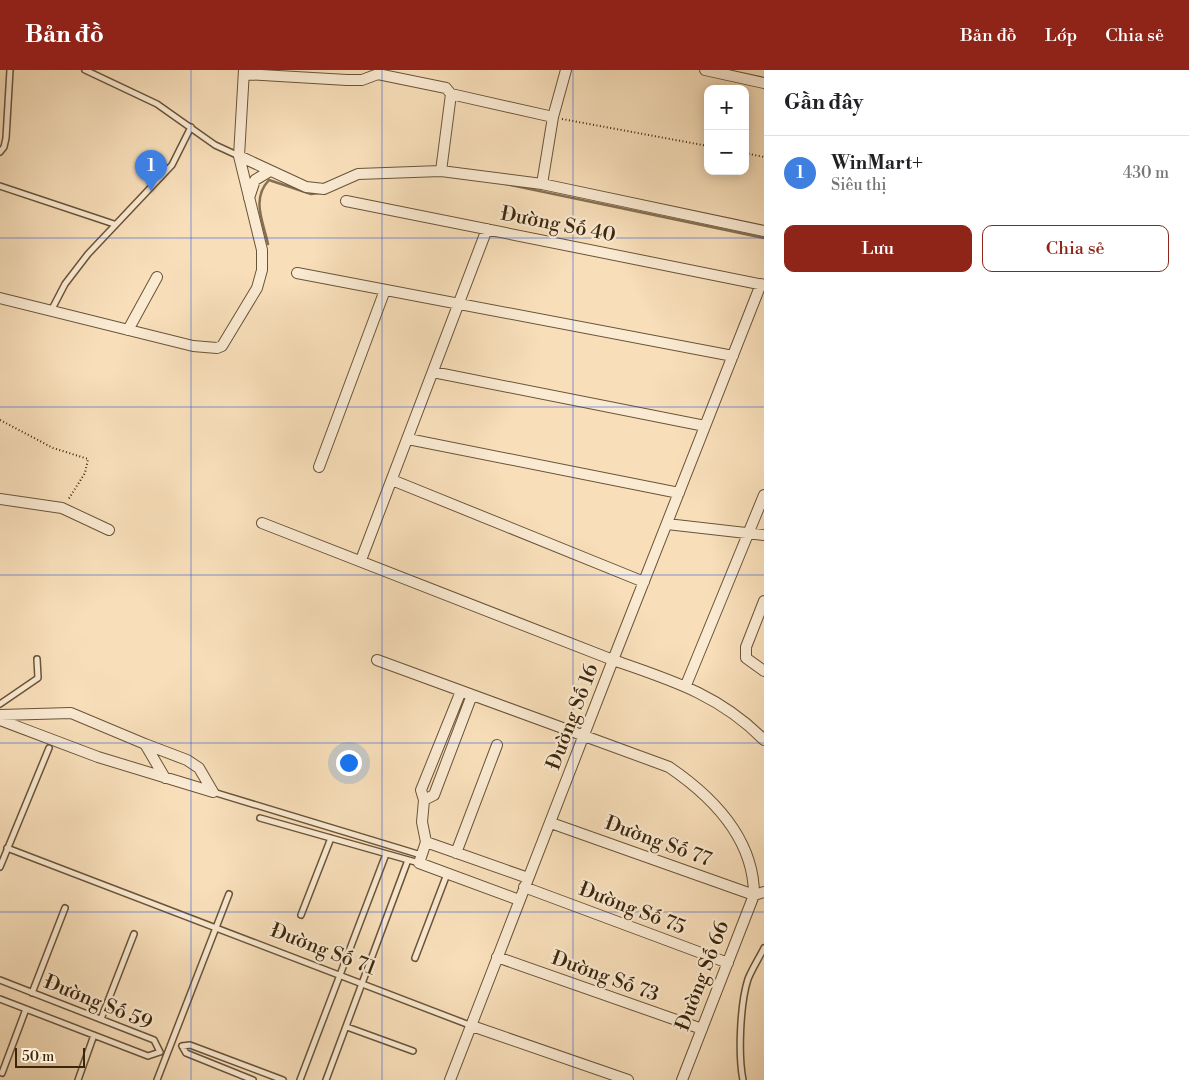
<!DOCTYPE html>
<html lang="vi">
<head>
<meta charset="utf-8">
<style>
  :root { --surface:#fff; --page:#f2f2f2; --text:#202124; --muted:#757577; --line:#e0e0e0; --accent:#8f2418 }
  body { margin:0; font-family:"Libre Bodoni",serif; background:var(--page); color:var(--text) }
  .controls { position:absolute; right:15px; top:15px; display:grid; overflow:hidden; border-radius:10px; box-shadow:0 2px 12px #0003 }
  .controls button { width:45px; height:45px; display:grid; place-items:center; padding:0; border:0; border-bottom:1px solid var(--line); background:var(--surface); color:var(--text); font:25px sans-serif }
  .scale { position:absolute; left:15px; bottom:12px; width:70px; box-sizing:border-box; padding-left:5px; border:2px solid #3b260c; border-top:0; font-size:14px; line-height:18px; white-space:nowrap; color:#3b260c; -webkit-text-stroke:4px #faead2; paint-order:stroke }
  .you { position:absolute; left:348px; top:692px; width:18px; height:18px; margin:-12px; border:4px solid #fff; border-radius:50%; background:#1a73e8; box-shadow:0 0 0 8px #1a73e833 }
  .badge { display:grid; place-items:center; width:32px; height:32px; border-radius:50%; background:var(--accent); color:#fff; font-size:16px; font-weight:700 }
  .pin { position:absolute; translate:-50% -41px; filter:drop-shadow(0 1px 2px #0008) }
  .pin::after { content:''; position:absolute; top:26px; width:18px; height:15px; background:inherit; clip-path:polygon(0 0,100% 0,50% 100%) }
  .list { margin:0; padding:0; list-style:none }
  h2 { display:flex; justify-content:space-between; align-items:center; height:65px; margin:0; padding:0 20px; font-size:21px }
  h2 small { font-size:16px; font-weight:400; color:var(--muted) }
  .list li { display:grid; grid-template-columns:32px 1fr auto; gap:15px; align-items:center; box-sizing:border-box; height:75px; padding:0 20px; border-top:1px solid var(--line) }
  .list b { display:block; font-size:19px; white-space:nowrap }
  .list p { margin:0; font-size:16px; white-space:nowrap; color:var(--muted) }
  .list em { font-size:16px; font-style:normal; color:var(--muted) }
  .actions { display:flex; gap:10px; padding:15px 20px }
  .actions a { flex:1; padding:11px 0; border:1px solid var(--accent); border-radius:10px; text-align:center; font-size:18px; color:var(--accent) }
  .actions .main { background:var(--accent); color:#fff }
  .map { position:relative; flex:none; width:764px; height:1010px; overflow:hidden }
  header { display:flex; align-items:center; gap:30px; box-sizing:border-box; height:70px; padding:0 25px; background:var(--accent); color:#fff }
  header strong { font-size:24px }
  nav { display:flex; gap:28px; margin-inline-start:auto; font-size:18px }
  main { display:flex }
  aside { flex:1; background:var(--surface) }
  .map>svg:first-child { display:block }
</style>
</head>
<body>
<header>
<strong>Bản đồ</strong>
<nav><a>Bản đồ</a><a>Lớp</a><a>Chia sẻ</a></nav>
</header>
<main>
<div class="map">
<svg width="764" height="1010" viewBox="0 0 764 1010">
  <rect width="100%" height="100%" fill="#f8dfba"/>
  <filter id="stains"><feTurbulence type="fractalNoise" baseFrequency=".004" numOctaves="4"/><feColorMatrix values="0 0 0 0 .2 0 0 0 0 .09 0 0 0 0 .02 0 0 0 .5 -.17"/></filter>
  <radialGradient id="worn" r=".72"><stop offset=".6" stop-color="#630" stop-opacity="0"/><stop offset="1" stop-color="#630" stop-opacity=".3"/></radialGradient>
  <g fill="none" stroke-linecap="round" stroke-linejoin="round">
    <path stroke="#866f51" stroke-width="2.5" d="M506 114 764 168
      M268 174C263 151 251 129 269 110L311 124 328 122"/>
    <defs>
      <path id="service" d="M85 0 157 34 215 75 239 86
        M0 82 4 77 6 68 10 0
        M0 116 114 154
        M52 239 65 214 88 184 172 95 191 57
        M0 634 38 608 37 589
        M213 722 421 785
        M260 748 419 793
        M7 778 472 956
        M0 797 49 678
        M301 845 331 768
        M415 888 447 804
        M0 910 154 970 160 982
        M32 923 65 838
        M0 929 148 986 160 982
        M101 949 134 864
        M347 957 413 981
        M182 976 190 975 283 1010
        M182 976 186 983 253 1010
        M2 1003 26 939
        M78 1010 94 965
        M157 1010 229 824
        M300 1010 386 784
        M326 1010 408 790
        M743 1010C738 985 740 934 748 909 752 899 759 888 764 878"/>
      <path id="minor" d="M705 0 764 13
        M244 4 347 10H362L378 4 446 18 451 24 441 101
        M451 24 553 47
        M239 86 306 117 324 119 358 104 441 101 542 114 764 161
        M542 114 553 47 566 0
        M249 128 255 110 270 101
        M346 131 764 215
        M297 203 733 286
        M761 214 613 590C671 610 720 625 764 670
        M0 228 193 276 217 278 222 276 257 218 262 200V180L239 86 244 0
        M128 260 157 207
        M433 302 705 356
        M408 369 679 423
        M319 397 385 220
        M392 410 644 512
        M0 429 62 438 109 460
        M262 453 613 590 450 1010
        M667 454 764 465
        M361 490 487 159
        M764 531 746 577V588L764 601
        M377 590 669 697C713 727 754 768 754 825L682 1010
        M686 615 764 425
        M461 621 421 720 424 730 434 725 472 625
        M0 645 71 643 145 674 165 708
        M0 650 98 687 213 722
        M145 674 187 690 199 698 213 722
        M424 730 422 752 426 772 419 793 519 830
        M551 753 754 825
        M426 772 528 808
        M456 783 497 675
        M524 817 728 893
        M754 825 764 822
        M497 887 702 959
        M472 956 628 1010"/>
    </defs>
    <use href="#service" stroke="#6a5438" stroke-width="8"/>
    <use href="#minor" stroke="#6a5438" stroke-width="12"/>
    <path stroke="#3b260c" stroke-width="2" stroke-dasharray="1 2.5" stroke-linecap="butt" d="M562 49 708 76
      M745 83 764 87
      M0 350 53 378 88 389 85 403 68 430"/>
    <use href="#service" stroke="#faead2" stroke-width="5"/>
    <use href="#minor" stroke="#faead2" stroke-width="10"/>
  </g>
  <path fill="none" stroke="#1d4ed8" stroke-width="1" stroke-opacity="0.55" d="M191 0V1010M382 0V1010M573 0V1010M0 168H764M0 337H764M0 505H764M0 673H764M0 842H764"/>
  <g text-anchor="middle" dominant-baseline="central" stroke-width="4.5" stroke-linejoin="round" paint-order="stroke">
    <g font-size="20" fill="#3b260c" stroke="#faead2">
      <text transform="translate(558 155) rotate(11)">Đường Số 40</text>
      <text transform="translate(573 647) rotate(-69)">Đường Số 16</text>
      <text transform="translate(658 772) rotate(20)">Đường Số 77</text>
      <text transform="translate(632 839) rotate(21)">Đường Số 75</text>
      <text transform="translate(323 880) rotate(21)">Đường Số 71</text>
      <text transform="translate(703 906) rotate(-69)">Đường Số 66</text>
      <text transform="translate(605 907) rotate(20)">Đường Số 73</text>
      <text transform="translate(98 933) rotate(22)">Đường Số 59</text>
    </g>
  </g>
  <rect width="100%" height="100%" filter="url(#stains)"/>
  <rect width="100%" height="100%" fill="url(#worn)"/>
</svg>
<div class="controls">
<button>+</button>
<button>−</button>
</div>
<div class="scale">50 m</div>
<div class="you"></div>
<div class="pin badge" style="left:151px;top:121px;background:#3f7fe0">1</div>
</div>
<aside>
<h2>Gần đây<small></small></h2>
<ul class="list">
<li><span class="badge" style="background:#3f7fe0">1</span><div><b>WinMart+</b><p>Siêu thị</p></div><em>430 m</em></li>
</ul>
<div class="actions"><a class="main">Lưu</a><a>Chia sẻ</a></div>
</aside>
</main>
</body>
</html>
